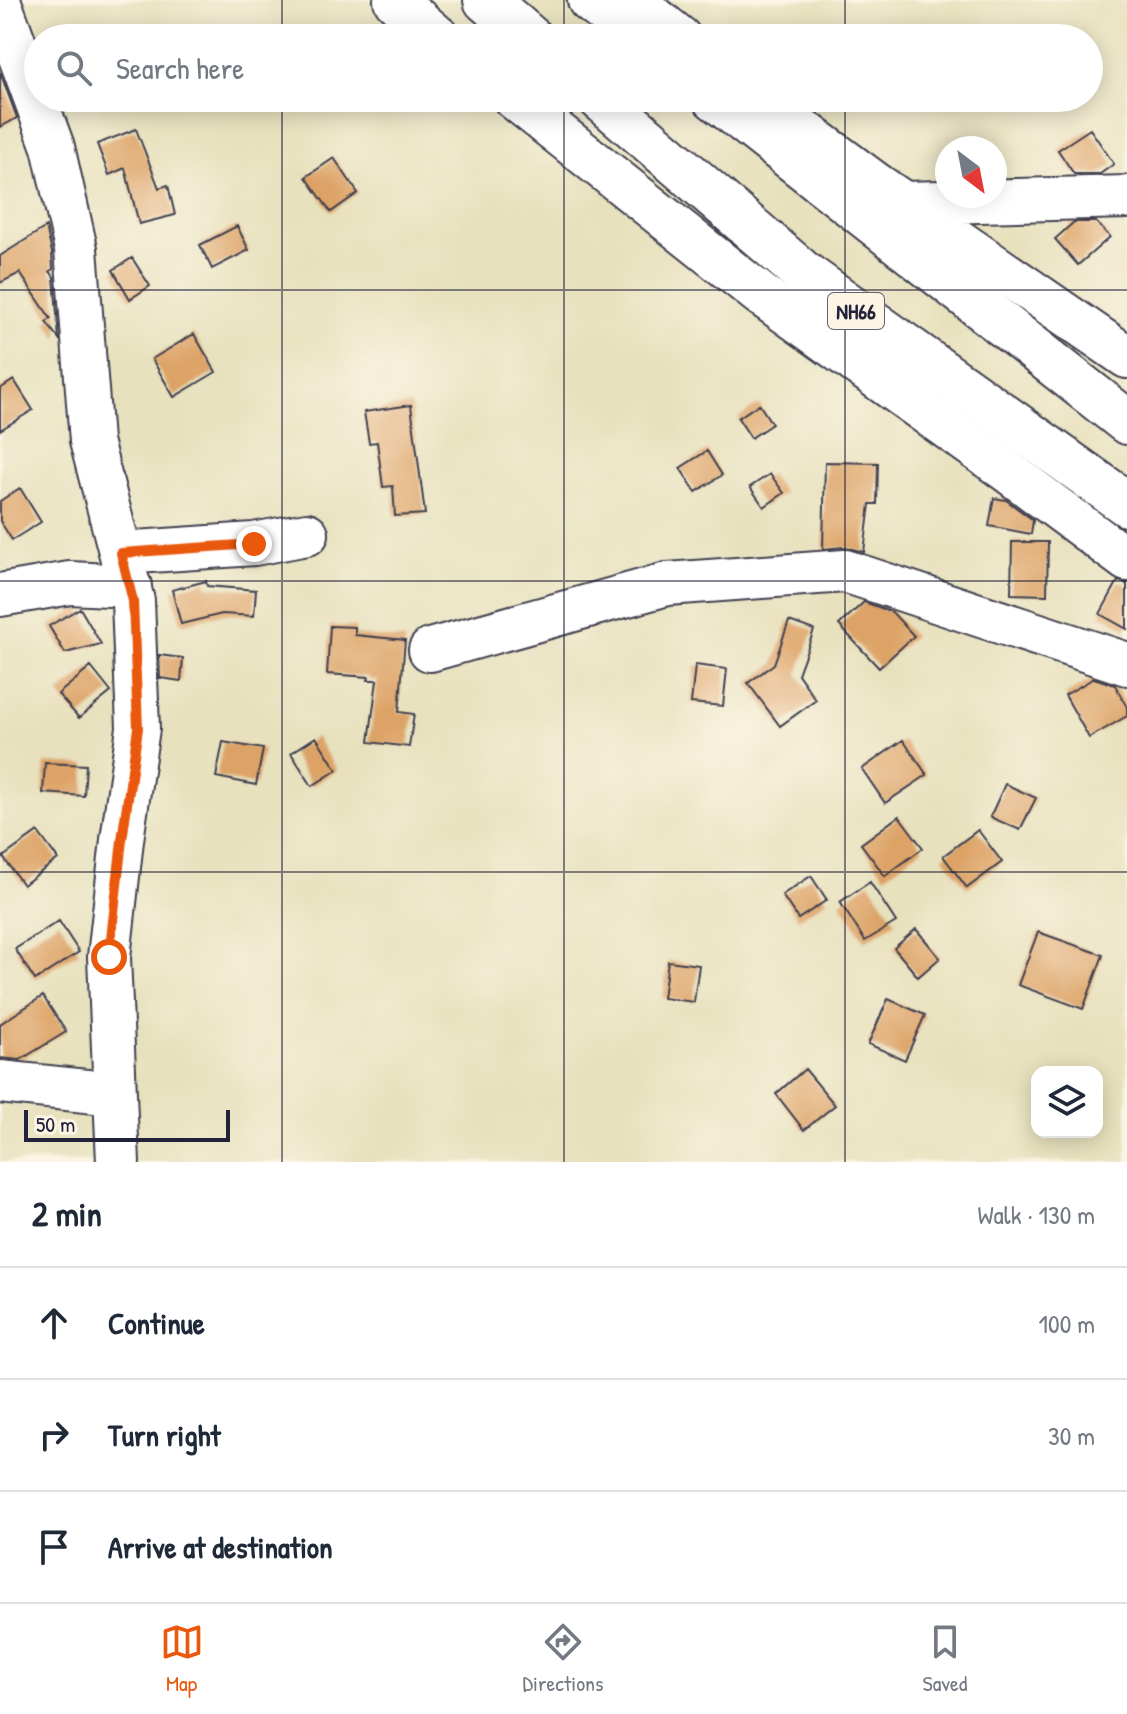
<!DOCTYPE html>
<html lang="en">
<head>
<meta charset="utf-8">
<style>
  :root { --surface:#fff; --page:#f6f6f7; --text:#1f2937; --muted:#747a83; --line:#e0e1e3; --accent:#ea580c }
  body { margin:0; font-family:"Patrick Hand",sans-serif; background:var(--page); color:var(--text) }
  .controls { position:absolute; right:24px; bottom:24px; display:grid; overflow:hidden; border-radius:16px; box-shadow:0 4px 20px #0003 }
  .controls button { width:72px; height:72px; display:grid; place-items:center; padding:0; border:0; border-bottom:2px solid var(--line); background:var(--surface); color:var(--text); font:40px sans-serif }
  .compass { position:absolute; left:935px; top:136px; width:72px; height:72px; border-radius:50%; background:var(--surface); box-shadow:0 4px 20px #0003; rotate:148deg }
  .scale { position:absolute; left:24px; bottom:20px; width:206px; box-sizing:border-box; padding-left:8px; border:4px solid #22223b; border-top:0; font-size:22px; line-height:28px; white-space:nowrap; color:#22223b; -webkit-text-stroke:6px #fcf5e5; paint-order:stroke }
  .stop { position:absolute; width:24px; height:24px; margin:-18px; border:6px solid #ea580c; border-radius:50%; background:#fff }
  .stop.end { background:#ea580c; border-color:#fff; box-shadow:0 2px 8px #0008 }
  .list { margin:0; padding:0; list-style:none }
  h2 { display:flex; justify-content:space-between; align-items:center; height:104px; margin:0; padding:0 32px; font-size:34px }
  h2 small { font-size:26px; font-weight:400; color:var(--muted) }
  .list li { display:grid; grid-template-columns:52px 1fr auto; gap:24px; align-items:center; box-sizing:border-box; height:112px; padding:0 32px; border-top:2px solid var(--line) }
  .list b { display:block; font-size:30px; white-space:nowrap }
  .list em { font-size:26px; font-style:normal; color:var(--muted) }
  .icon { flex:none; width:44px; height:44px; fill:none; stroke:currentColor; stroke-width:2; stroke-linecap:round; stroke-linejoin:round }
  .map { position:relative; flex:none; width:1127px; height:1162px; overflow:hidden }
  .search { position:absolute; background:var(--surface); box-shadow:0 4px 20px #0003; left:24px; right:24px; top:24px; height:88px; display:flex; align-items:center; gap:20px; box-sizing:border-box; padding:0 28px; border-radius:44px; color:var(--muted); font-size:30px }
  .sheet { height:440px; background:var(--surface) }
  nav { display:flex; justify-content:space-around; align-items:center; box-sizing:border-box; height:112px; border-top:2px solid var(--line); background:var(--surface); font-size:22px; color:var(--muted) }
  nav a { display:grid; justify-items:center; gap:4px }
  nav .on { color:var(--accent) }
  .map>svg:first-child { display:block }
</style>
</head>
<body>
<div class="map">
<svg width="1127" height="1162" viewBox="0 0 1127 1162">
  <rect width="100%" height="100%" fill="#fcf5e5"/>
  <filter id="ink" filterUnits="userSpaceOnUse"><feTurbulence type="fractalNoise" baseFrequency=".0125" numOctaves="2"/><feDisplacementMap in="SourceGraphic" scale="16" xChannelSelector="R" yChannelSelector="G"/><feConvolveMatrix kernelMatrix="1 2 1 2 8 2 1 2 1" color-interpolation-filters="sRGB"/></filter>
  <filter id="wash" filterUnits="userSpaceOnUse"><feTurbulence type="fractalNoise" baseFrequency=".006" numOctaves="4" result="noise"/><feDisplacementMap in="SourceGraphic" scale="32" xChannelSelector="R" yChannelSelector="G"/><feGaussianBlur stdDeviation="1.8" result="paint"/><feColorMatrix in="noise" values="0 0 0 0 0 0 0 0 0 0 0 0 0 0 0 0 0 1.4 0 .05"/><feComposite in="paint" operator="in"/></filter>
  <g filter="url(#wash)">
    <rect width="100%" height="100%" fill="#e7e1be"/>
    <g id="blocks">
      <path fill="#dda366" d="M0 72 17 118 0 127Z
        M136 129 159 188 168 185 175 215 139 224 125 168 109 175 97 144Z
        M1090 129 1114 164 1100 174H1074L1058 150Z
        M334 158 358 193 331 212 306 177Z
        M1074 222H1096L1110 237 1078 265 1055 239Z
        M237 226 249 250 212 269 200 245Z
        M46 227 52 253 53 269 50 271 54 277 59 339 46 322 51 319 20 273 0 283V256Z
        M132 258 150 286 130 299 113 270Z
        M194 334 216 372 174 397 152 359Z
        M14 380 33 410 0 430V389Z
        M759 404 772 424 751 438 738 418Z
        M411 405 425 514 395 516 393 486 383 487 377 442 369 443 364 412Z
        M707 451 722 475 696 492 680 468Z
        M825 462 878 463 877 504H870L864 552 844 547 823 549Z
        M770 474 784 493 764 507 750 487Z
        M20 488 41 522 12 540 0 521V501Z
        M994 498 1006 500 1033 520 1031 534 989 526Z
        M1012 542H1048L1047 595 1011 594Z
        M206 581 207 586 256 590 254 616 222 614 181 624 172 590Z
        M1118 581 1127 584V629L1100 614Z
        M864 602 892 612 914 636 879 668 839 625Z
        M80 608 101 644 65 653 49 626Z
        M789 621 814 630 798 674 816 700 780 726 748 683 774 664Z
        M330 626 355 627V635L405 640 399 712 414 714 409 747 369 742 377 680H368L369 677 327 674Z
        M159 655 183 658 181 681 160 678Z
        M695 665 727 669 723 706 691 703Z
        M91 667 111 692 79 718 58 694Z
        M1094 678 1115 685 1127 707V716L1089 738 1065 695Z
        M316 737 337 770 312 786 291 753Z
        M903 740 927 775 885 803 862 769Z
        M223 742 263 749 256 785 216 777Z
        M45 763 86 765 84 796 43 793Z
        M1005 784 1036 798 1020 830 990 817Z
        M899 816 923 848 885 876 861 844Z
        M978 830 1002 862 967 888 943 856Z
        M38 832 58 859 23 885 3 857Z
        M811 876 827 900 798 919 782 895Z
        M870 882 896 922 865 941 840 902Z
        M59 921 79 952 35 980 15 949Z
        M916 929 940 958 918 977 894 948Z
        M1038 932 1103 955 1083 1009 1018 985Z
        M668 961 699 965 694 1002 663 998Z
        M43 996 66 1032 20 1060 0 1058V1024Z
        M888 999 925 1015 905 1060 868 1044Z
        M805 1069 835 1105 804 1130 776 1094Z"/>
    </g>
  </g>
  <g filter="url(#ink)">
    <use href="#blocks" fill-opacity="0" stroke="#403f4f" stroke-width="2"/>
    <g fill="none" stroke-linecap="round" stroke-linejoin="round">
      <defs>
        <path id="minor" d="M395 0 439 38
          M632 0 680 38
          M0 3 53 147 76 249 91 441 133 601 138 728 122 840 109 957 118 1162
          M514 98 760 294 1006 470 1127 560
          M760 98 876 184 1127 357
          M903 203 1127 197
          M121 553 254 544 307 534
          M0 595 70 583 130 586
          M430 650 667 584 845 571 1127 664
          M0 1082 115 1094"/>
        <path id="highway" d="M486 0 530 38
          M590 0 638 38
          M600 98 803 273 1127 504
          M715 98 1127 422"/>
      </defs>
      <use href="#minor" stroke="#403f4f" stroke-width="46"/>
      <use href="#highway" stroke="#403f4f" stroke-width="48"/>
      <use href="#minor" stroke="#fff" stroke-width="42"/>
      <use href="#highway" stroke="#fff" stroke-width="44"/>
    </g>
  </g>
  <g fill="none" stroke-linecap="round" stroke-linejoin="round" filter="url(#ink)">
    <path stroke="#ea580c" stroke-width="10" d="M109 957 122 840 138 728 133 601 121 553 254 544"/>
  </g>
  <path fill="none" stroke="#22223b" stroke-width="2" stroke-opacity="0.55" d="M282 0V38M564 0V38M845 0V38M282 98V1162M564 98V1162M845 98V1162M0 290H1127M0 581H1127M0 872H1127"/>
  <g text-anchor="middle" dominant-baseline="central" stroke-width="7" stroke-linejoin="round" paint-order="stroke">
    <rect fill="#fcf5e5" stroke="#63616e" stroke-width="2" x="828" y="293" width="56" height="36" rx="6"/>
    <g font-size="22" font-weight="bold" fill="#22223b">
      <text x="856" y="311">NH66</text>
    </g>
  </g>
</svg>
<div class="controls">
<button><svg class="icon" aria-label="layers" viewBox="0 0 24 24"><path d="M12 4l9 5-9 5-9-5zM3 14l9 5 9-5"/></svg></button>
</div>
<svg class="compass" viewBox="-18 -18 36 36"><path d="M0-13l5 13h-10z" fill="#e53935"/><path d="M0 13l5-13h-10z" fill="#747a83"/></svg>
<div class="scale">50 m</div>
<div class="stop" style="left:109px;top:957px"></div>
<div class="stop end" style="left:254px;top:544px"></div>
<div class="search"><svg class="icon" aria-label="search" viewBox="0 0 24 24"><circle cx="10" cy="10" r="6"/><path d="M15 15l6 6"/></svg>Search here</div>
</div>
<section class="sheet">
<h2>2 min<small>Walk · 130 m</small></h2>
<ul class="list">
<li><svg class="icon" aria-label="ahead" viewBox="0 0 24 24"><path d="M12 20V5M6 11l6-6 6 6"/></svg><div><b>Continue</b></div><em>100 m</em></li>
<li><svg class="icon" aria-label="right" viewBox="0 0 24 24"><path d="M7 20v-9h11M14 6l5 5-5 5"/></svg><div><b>Turn right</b></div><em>30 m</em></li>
<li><svg class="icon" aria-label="arrive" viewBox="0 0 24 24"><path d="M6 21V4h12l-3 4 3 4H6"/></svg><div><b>Arrive at destination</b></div></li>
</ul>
</section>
<nav>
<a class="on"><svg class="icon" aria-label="map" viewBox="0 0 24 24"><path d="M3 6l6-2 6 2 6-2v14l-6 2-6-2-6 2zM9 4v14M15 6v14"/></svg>Map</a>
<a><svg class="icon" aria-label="directions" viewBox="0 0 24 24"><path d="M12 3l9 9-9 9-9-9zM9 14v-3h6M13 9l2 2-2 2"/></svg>Directions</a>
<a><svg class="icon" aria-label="saved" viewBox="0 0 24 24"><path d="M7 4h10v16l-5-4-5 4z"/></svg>Saved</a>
</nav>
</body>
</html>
